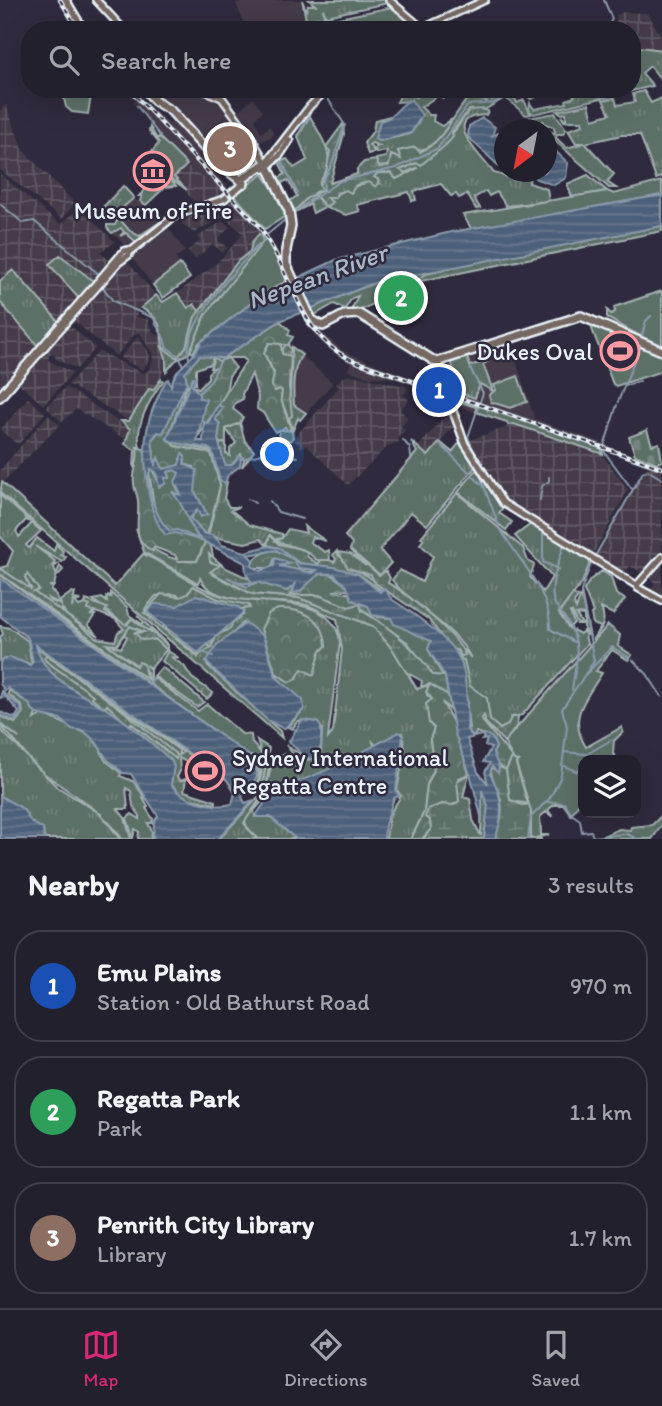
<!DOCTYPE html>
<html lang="en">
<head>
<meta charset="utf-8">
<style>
  :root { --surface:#23202e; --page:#2f2d3a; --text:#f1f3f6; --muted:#a3a3aa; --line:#403e4a; --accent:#db2777 }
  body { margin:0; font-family:Itim,sans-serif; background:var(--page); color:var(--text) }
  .controls { position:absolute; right:21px; bottom:21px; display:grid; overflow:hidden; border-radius:14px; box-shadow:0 7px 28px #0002 }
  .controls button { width:63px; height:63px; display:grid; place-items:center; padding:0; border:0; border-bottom:2px solid var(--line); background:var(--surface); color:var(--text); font:35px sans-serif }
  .compass { position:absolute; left:494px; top:119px; width:63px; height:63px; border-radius:50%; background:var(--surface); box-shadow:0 7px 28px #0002; rotate:212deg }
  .you { position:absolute; left:278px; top:455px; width:24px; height:24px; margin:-18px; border:5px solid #fff; border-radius:50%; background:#1a73e8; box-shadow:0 0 0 10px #1a73e833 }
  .badge { display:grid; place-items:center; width:46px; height:46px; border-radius:50%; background:var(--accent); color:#fff; font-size:23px; font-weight:700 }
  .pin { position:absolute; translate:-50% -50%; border:4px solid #fff; box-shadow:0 2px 7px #0006 }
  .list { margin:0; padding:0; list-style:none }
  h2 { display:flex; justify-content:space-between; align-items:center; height:91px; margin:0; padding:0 28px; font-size:30px }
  h2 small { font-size:23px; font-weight:400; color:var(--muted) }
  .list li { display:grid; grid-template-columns:46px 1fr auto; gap:21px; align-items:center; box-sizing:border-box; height:112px; margin:0 14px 14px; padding:0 14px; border:2px solid var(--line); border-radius:28px }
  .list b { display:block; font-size:26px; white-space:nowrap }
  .list p { margin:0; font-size:23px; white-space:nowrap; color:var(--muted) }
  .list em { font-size:23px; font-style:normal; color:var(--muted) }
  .icon { flex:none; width:38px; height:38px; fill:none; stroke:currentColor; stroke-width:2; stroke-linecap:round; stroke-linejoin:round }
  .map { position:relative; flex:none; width:662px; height:839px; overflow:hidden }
  .search { position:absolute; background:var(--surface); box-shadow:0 7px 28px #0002; left:21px; right:21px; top:21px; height:77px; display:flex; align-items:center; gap:18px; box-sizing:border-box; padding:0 24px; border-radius:28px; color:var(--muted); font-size:26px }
  .sheet { height:469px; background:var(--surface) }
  nav { display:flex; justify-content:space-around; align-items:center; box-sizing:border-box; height:98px; border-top:2px solid var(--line); background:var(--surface); font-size:19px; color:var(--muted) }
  nav a { display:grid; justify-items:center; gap:4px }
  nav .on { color:var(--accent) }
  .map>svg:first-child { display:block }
</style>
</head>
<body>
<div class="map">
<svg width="662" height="839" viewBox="0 0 662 839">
  <defs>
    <pattern id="industrial-grid" width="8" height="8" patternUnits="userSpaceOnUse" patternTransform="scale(1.75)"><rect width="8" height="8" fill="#443b48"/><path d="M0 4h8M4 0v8" fill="none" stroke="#5f5863"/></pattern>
    <pattern id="grass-tufts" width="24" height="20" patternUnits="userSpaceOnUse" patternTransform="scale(1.75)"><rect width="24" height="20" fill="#5d6f67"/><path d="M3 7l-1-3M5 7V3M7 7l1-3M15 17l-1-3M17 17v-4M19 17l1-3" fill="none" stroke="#74847e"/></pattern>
    <pattern id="forest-crowns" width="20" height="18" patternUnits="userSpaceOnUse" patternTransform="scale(1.75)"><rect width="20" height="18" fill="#5d6f67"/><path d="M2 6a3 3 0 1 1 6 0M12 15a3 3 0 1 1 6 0" fill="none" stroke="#74847e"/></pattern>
    <pattern id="wetland-marsh" width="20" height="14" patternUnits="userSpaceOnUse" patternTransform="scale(1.75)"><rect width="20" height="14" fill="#5d6f67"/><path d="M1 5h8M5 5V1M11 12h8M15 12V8" fill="none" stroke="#74847e"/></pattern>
    <pattern id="cemetery-stones" width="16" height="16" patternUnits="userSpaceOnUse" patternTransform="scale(1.75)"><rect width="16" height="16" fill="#5d6f67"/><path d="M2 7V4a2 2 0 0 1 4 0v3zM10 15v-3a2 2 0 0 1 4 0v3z" fill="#74847e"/></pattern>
    <pattern id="water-rules" width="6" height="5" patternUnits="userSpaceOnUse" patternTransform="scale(1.75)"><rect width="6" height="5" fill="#4e617a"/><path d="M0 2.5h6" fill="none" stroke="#68788e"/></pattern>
  </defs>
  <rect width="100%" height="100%" fill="#2f2a3d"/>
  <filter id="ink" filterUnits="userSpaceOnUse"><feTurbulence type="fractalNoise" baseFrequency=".0143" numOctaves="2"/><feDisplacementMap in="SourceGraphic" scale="14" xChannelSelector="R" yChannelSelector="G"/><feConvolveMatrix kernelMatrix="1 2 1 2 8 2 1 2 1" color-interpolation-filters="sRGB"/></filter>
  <g filter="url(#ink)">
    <path fill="#443b48" d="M246 0H300L305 21 246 30 236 3Z
      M128 89 170 124 173 120 227 186 226 192 201 176 167 147 133 102 135 100 150 112Z
      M156 89H194L214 95 238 124 247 137 245 144 252 146 259 162 244 174 221 163 157 100 152 93Z
      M253 98 263 111 255 119 261 133 270 126 274 135 257 144 236 112Z
      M134 198 161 218 127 247 112 233 126 226 115 214Z
      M167 226 185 251 175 258 180 264 153 285 133 260 131 255H136L132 251Z
      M310 317 315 326 343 351 442 391 436 393 394 378 369 377 347 370 351 364 317 338 306 320Z
      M500 344 502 349 511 346 535 419 603 443 600 451 603 454 451 404 452 394 443 371 453 367 451 360Z
      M292 347 333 383 300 420 292 412Z"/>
    <path fill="url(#industrial-grid)" d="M624 12 647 13 662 36V50L632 46V30H611L617 19 616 15Z
      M6 105 23 150 75 203 62 219 0 170V111Z
      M190 167 201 176 213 181 224 191 214 198 194 202 174 177 178 171Z
      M0 174 61 225 79 207 115 242 100 252 112 263 96 283 71 262 50 263 80 300 60 323 13 271 0 281Z
      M234 200 261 233 195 317 177 293 217 263 243 234 224 216 194 233 181 223 190 217 208 215Z
      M223 221 230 227 218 239 227 248 222 253 213 244 195 259 188 250 200 241 197 237Z
      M126 260 156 295 139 308 136 317 148 319 153 332 161 337 162 350 166 357 161 379 153 390H149L129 421 68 384 99 351 142 373 147 372 153 360 152 353 140 333 135 334 116 356 73 320Z
      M0 302 39 347 0 392Z
      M65 326 74 329 96 348 77 369 57 360 53 354 49 355 48 360 73 373 43 405 17 382Z
      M138 336 151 356 143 370 120 358Z
      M351 375 405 386 408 389 403 395 409 400 400 410 408 418 401 427 405 431 397 437 399 442 388 446 348 485 307 446 300 447 293 439 339 387 336 384 342 377Z
      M66 387 130 429 128 441 76 409 62 422 46 407Z
      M28 398 45 413 18 445 0 430Z
      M48 415 60 425 0 485V470Z
      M450 415 455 425 428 456 418 447 444 417Z
      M516 424 602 454 628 490 592 556 506 503 466 441Z
      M652 467 662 471V599L649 591 655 583 648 576 630 566 624 576 595 558 646 468Z"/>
    <path fill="url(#grass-tufts)" stroke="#a2b0b0" stroke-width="2" fill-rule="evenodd" d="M302 0 306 10 308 5H315L309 0H384L388 3 326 16 323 9 324 17 306 20Z
      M632 46 662 50V81L650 66 642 73 653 86 534 114 530 111 531 114 526 115 504 97 514 94 517 89H556L531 99 523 94 515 99 517 103 524 100 529 111 530 103 534 109 567 103 566 100 574 97 573 89H632Z
      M404 89 412 90 416 97 423 92 421 89H449L443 98 439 95 421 107 429 115H434L433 121 442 126 452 119C431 152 434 149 398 151L401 159 398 160 391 155 390 166 378 167 376 159 386 157 387 151 376 153 375 147 379 146 372 143 369 145 375 152 368 154 364 143 373 131 375 120 390 116 388 120H381L375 139 379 141 410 134C426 114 419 119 412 101L397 102Z
      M644 91 651 103 662 98V177L656 179 640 135H622L585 143 614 174 607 182 616 188H609L547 134V130L555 134 554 127 545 124 543 120 546 129H541L529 118 555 113 566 129 563 134H557L556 138 567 148 584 143H576L568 130 583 125 582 121H564L561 116 566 121V113L562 114 557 111 589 104 593 119 610 114 603 100 615 98 617 105 635 102 633 94Z
      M478 108 488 111 486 115C436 116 484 159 494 173L518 180 526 172H530L529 183 547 189 549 201 506 206 497 192 489 196 486 191 474 198 480 208 476 209 467 194 459 198 456 194 451 196 441 184 414 191 416 200 412 201 409 192 357 205 360 211 346 215 324 207 313 213 309 201 316 196 322 204C335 192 354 187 368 182L365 183V180L379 183 373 177 375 173H391L396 179 417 168 405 173 399 170 416 163 421 164 456 129 469 110Z
      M310 116C322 140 339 157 320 181L323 190 316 192 293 212 288 202 297 196 288 180 279 184 276 180 285 174 279 162 287 159 294 168 307 160 298 137Z
      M150 127 157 139 159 137 187 165 174 177 187 190 170 178 176 186 165 187 146 205 140 201 142 196H139L159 175 167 176 159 173 163 162 152 160 151 153 159 143 149 131Z
      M588 175 607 191 572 197 567 184Z
      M123 186 134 198 115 214 129 230 139 236 161 221 136 242 126 233 120 236 124 232 121 228 112 233 107 228V225H115L117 221 103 207Z
      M60 255 96 283 80 300 49 264Z
      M180 264 190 278 163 298 153 285Z
      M13 270 60 323 39 347 0 302V281Z
      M177 293 188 308 194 304 199 311 186 347 177 359 163 348C161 333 163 318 141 308L156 295 163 302Z
      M292 347 302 355C292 368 293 389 294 405L306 413 300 420 298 418 293 430 289 418Z
      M481 351 467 357 470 366 485 361 482 352 487 362 483 364 493 391 480 384 475 398 451 390 443 371 453 367 451 360Z
      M161 379 163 381C150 399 134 425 140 447H137L139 458 134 468 135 450 125 444 130 429 121 421H129L149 389 153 390Z
      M451 395 601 447 603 454 514 424 508 425 507 422 476 412V407L457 401Z
      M462 440 476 466 427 525 411 512 380 550 391 563 380 575 350 550 352 544 345 536 417 452 411 441 428 456 440 442 452 452Z
      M168 441 212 451 220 480 227 482 224 498 229 507H239L231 510 250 525 282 534V538L268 541 266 545 261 539 245 543 208 536 220 486 211 453 175 446Z
      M477 469 504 507 499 513 512 522 506 530 458 492Z
      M2 482 115 586 143 554C170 565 190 585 219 595 255 608 334 590 340 642L328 738 333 732 342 649 337 619C325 615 315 606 302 604 275 599 213 607 200 578L198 583 144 552 136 529C144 549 176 564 197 561L205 542 211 546 214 561 220 565 212 574 252 594 299 598 373 626 394 651 417 689 428 685 427 695 433 700 429 711V723L434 729 430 739 434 770 427 785 424 812 411 839H386L389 815 401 796 397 790 405 749 402 733 376 745 373 742 374 746 341 765 321 754 322 729 317 722 298 721 292 729 288 727 304 709 272 671 263 636 243 623 214 653 207 665 280 731 282 738 0 493ZM172 594 178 595 184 601 243 615 215 635 198 657 148 616 145 609 156 596Z
      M457 493 523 548 528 561 534 565 530 577 543 592 552 577 515 536 531 524 591 560 582 583 559 613 569 628 580 634 584 630 587 644 522 715 511 717 509 725 500 729 489 720 484 698 470 687 460 659 464 650 471 658C453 624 414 609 392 580L400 570 422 582 433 556 420 544 424 539 421 537Z
      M0 495 31 522 26 520 16 531 19 537 32 523 41 531 26 545 29 548 37 538 54 551 56 544 63 551 61 555 66 557 62 562 35 546 55 561 53 565 59 563 54 567 56 574 60 566 63 570 56 577 54 586H49L53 587 51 591 55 593 60 604 48 598 49 600 61 605 60 601 72 592 75 593 72 608 73 599 81 600 75 602 79 606 88 603 94 611 91 615H95L88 625 99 636 66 615 63 609V613L60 610 55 613 148 679 147 672 106 644 116 643 114 646 121 648 127 637 123 634 130 626 145 632H136C143 639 150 639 157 640L167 649 151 668 146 665 150 669V682L154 678 198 711 207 704 242 734 251 735 252 743 262 754 259 759C264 772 258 783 249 792L259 778 256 757 249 756 0 575 52 611 42 598 0 568 7 566 13 551 0 536Z
      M602 571 611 577 616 594 625 599 613 614 601 608C607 622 602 629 592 640L601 627 593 624 591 614 593 612 584 590 590 580Z
      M111 593 127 607 129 615 142 624 144 622 137 615 168 645 150 630H145L132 618 125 625 93 600 102 598 107 602 106 597H110L107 595 111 596Z
      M0 626 10 628 28 641 32 665 22 661H0V637L3 634Z
      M38 648 179 750V755L183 752 45 652 202 764 198 768 179 758 180 771 177 777 180 781 186 779 184 791 216 801V804L184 798 171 784 173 770 171 760C154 745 136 730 117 716 96 701 38 677 38 648Z
      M168 651 179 658 171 657 184 666 192 678 213 693 207 699 162 661Z
      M162 667 204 702 197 707 154 676Z
      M9 690 29 704 36 714 34 719 43 714 88 734 99 746 105 760 121 773 120 776 133 781 146 799 143 798 148 807 146 808 153 819 152 823H148L152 832 151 839H138L139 832 135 829 133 838 127 818 132 814 140 819V816L133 806 131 791 126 788 128 809H118L125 818 131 839H122C102 807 68 794 40 770 25 757 16 739 0 726V724L19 738 0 723V716L15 723 23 713 22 706 8 694Z
      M0 729 56 786 101 814 120 839H44L43 829 31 822 23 809 0 796Z
      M257 740 269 748 263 780V783L266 763 269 765 266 790 244 823 257 839H219L261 794 259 788H255C266 774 262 756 257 740Z
      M286 745 308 760 319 756 338 767 287 787H274L254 811 255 816 270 817 296 839H259L247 828 245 821 265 793 272 762 284 754 288 755 283 759 295 757Z
      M512 757 518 761 516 764 528 804 509 800 506 770Z"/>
    <path fill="url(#forest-crowns)" stroke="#a2b0b0" stroke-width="2" d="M662 226V231L421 281 419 278C430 269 444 274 455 265Z
      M259 234 262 235 263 248 215 301 189 353 175 361 166 372V358L162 347 177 358 186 347 195 317 238 261 250 251 252 242Z
      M280 321 290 330 288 335 293 337 288 345 291 349 287 360 288 367 283 366 282 349 286 345 269 343 264 353 274 374 272 386 275 391 280 388 282 391 281 399 291 430H287L285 427 281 430 292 431 293 437 291 441 279 437V430L275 432 263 413 257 409 258 397 252 374 242 394 243 399 235 403 233 409 243 417 240 423 226 429V442L221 445 218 440 220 424 215 419 223 408 218 405 246 361 243 358H217H223Z
      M201 355 212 357 213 363 196 369V384L191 385 196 378 187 386 167 439 175 446 211 453 220 486 207 536 190 519 197 510 207 514 195 492 194 467 184 464 185 460 180 459 181 464 169 469 162 468 158 458 155 466 152 439 167 424 187 382 185 373 190 363Z
      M137 447 146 450 149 489 154 506 149 472 152 469 157 479 170 477 168 472 174 470 179 473 175 484 181 495 172 492C187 506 186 525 201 540H199L205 542 197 561H178L175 555 154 547 153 551C130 541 140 520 138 501 138 495 134 490 134 484 132 469 140 462 137 447Z
      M270 535 279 544 306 550 308 557 318 564 320 562 317 560 327 559 334 562 336 559 333 555 337 551 338 555 383 587 382 591 358 574 299 563 279 548 267 545Z
      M276 550 293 559 299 568 318 570C306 576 289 568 277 565L289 564 275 558 271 568H251C253 556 265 551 276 550Z
      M0 568 32 590 25 578 27 574 39 590 34 592 62 612V609L65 614 97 638 115 641 118 632 124 629 115 619 96 612 91 615 94 611 87 610 90 606 85 604 86 600 107 608 105 612 127 625 132 618C143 630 159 634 168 647L166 649 155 639 142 640 135 633 144 632 130 626 117 645 107 644 136 666 139 662 144 664 146 678 7 579 0 574Z
      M328 572 352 590 333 591 360 595 378 617 391 618 431 641 428 649 443 676 433 675 407 642 360 608 348 607 319 595H289C300 589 314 574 328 572Z
      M193 586 218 599 249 605 250 608 239 609 227 622 232 624 230 629 217 635 212 645V640L191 608 183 602 166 629 212 647 198 655C184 645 172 635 161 627H164V624L144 613 161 594C175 596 185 602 193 586Z
      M573 594 578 597 574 603 576 609 581 595 590 637 584 630V615L576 614 582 624H577L572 612H570L574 623 569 628 559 613Z
      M278 609C303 608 325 619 326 646L320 652 314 675 302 669 296 679 289 682 276 673 261 629 269 613Z
      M451 649 457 650 460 659 464 660 470 686 487 698 490 720 500 729 508 725 511 717H518L517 725 505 743 485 722 484 716 481 719 512 757 506 770 495 763 493 753 496 747 492 738 476 732 475 736H470L461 664Z
      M47 655 122 710 177 755 176 759 131 723 130 726C121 720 116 712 107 705L105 708 91 697 93 695 46 661 44 657Z
      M430 684 448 695 451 711 442 702 453 722 469 774 459 778V801L430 820 431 829 422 839H411L424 812 427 785 434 770 430 739 434 728 429 723 426 704 432 699 426 692Z
      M662 815V825L652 839H596L619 829 630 830 631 827 652 825Z"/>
    <path fill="url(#wetland-marsh)" stroke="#a2b0b0" stroke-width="2" d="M478 89H483L492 100 499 96 503 99 486 109 469 110 452 132 453 137C444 149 432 155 421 165L416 163 400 170 405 173 418 168 396 179 391 173H378L374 177 379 180 376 187 369 182 356 185 351 193 346 190 337 193 335 198H327L332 202 326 207 316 196 309 201 311 204 293 213 307 198 323 190 319 185 326 173 330 151 326 147 343 124 344 134 330 183 357 174V169L364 162 376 160 379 167 389 166 391 155 401 159 398 151 415 147 420 152C443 142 452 117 468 98L486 101Z
      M269 343 281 344 282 354 291 356 289 386 292 416 289 418 292 428 281 399 282 391 280 389 275 391 272 386 274 373 264 353Z
      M214 358 219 361 228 358 236 368 229 376 226 393 199 435 198 423 204 405 192 386 199 388 208 378V373L214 368H210Z
      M240 423 245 441 254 451 242 467 244 460 241 454 232 465 225 466 219 444 226 442V453L230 456V449L236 443 226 429Z
      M304 526 326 541 312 537 310 542 325 552 329 550 330 560H317L306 551 276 541 282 538 288 529 306 533Z
      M350 550 379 575 386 571 390 578 388 583C406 592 459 637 465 655L461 656 457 650 451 649 428 619 375 583 371 575 348 568 338 552 350 554 366 566Z
      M209 554 226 568 252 580 249 584 239 583 247 587 257 582 287 591 297 582 290 595H319L348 607 360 604 362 611C391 628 416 649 433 675L445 676 448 695 430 684 421 687 422 681 406 672 394 651 373 626 299 598 252 594 210 572 220 565 210 562Z
      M577 684V805H549L540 817 541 839H495C500 824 505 808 499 793 495 784 490 776 491 768L498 770 496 765 506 770 510 800 523 805 533 804Z
      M469 774 463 797 470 799 473 820 481 836 482 789 488 806 484 839H423L431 829 430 820 425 817 428 809 442 804 454 805 459 801 457 781Z"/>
    <path fill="url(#cemetery-stones)" stroke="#a2b0b0" stroke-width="2" d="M647 430 652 445 659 443 662 461 657 463 635 455 629 437Z"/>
    <path fill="#5d6f67" stroke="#a2b0b0" stroke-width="2" d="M392 7 414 26 410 30H325L319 22Z
      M70 89 92 90 88 114 72 112 66 107 64 98Z
      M263 174 289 214 265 229 234 195Z
      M662 181V195L472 230 463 215 607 191 614 194Z
      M266 238 288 280 263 294 199 343 193 353 190 351 206 314Z
      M416 274 418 281 413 286V299L393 311 388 310 384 302 413 284 361 310 352 308 358 296 352 298 345 309 334 304 313 316 309 309 374 283Z
      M662 291V348L607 318V310L611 314 615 312 614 307Z
      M598 324 662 354V371L616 386 613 384 592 329Z
      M518 376 527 402 510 408 491 402 489 395 496 390 494 385Z
      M608 625 620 635 618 646 632 655 628 660 612 650 596 671 602 673C586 699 567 717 586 747L622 727 623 732 614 741 613 754 617 758 583 760V797L571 815 564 805 556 803 548 810 553 817 546 812 540 817 541 835H549L531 839V811L516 763 519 761 514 760 504 742Z"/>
    <path fill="url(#water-rules)" stroke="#8c9bac" stroke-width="2" fill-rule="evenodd" d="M411 100 422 115 411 133 379 141 375 139 380 121C395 119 399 103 411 100Z
      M482 118 495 127 492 136 498 133 504 139V171L468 137 469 126Z
      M547 143 568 163 566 178 554 185 536 179 532 174 546 172Z
      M662 195V226L374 283 280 321 223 358 199 356 185 373 187 382 163 433 158 432 152 439 155 466 158 458 163 469 179 465 182 453 185 456 184 464 197 470 195 492 207 514 201 517 197 510 190 518 203 533 214 536 222 545 245 552 268 546 280 548 299 563 334 567 358 574 380 592 383 588C387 591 389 597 393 600 413 613 452 639 461 662 467 679 468 713 467 730L473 737 485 734 492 738 496 747 493 753 499 767 498 773 492 767 490 774C503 795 504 815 495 839H484L488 806 482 790V820L471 777 455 734 445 676 428 649 431 641 394 624 391 618 372 615 368 606 352 600 347 587 334 574H319L299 592 292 593 296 583 287 591 257 582 247 587 227 577 239 583H252L246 573 245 563 203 541 175 533 166 535C147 517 142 455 147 430 150 412 158 396 166 380L168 379 171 386C176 364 193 363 201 342L263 294 336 260 451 232ZM151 469 156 472 159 487 165 484V478H169L168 472 174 470 179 473 175 482 181 495 172 492C186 506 187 525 201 540L177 530 170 531C156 520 143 480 151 469ZM276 550 293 559 299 568 317 570 313 573 279 566 290 563 275 558 274 566 260 571 252 566 253 560 248 555ZM481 735 484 737 482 740 487 739 485 746 491 748 483 762 490 763 485 772 488 784 478 772 467 739Z
      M193 377 196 378 192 386 199 393V398L206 399 197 441H203L204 422 208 423 218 405 223 407 215 419 220 424 218 440 225 465H232L239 456 241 459 240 466 228 475 225 483 220 480 212 451 208 448 175 443 167 439Z
      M0 578 255 760 257 777 242 797 245 803 254 800 218 839H153L154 822 158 816 131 774 123 773 107 759 96 742 84 731 72 729 60 719 36 714 29 704 8 688 3 693 21 707 22 713 15 721 0 715V712L15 718 19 712 6 697 0 698 3 688 0 684V661L10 657 30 665 33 662 28 638 0 616ZM36 645 227 780 235 793 232 804C214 809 181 800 171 784L174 766 171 760C153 745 136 729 116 715 87 696 43 680 36 645Z
      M196 595 238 607 244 612 198 653 147 612 154 604 177 606Z
      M246 623 263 636 276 677 303 700 304 709 284 729 267 720 206 662 217 645Z
      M302 720 317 722 321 727V746L316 760 304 757 289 741Z
      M399 732 403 735 396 791 399 796 394 798 385 825 384 839H296L270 817H255L275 788C320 778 358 754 399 732Z
      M0 796 23 809 31 822 43 829 44 839H0Z"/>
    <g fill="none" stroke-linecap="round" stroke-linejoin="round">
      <path stroke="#8c9bac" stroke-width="2" d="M604 0 612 19 606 30
        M632 81 634 80
        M459 89 465 92
        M481 89 488 97 486 103
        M583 89 598 94 609 89
        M137 106 160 136
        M530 117 540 126
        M298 135 308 117
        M295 139 281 160 297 192
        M272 169 280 161
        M324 189 323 179C333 169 338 141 345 125L326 96
        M0 204 23 223 34 221 100 275
        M291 214 340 181 396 168 438 148 468 105 494 103 504 96 513 95 516 89
        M262 239 287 218
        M103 287 113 301 154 318C156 329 165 334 166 347L179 356 183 366
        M642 335 646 321 651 316
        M189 358C182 323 238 268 259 244
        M470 368 483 393 468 437 475 454
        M624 386 640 381
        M199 393 210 382 222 358
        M618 402 640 346
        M617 405 603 450 632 489
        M403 440 410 448 411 457
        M440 444 470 473
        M241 459 266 453 298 457
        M478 471 499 526
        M472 475 481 484
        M248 499 255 503
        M540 500 542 486 549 481V477
        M270 501 278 512 302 519
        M501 530C519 561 551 592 550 629L576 643 577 655
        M543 532V562L558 569
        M564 544C560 560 547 589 555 604 564 618 573 626 576 643
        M594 558 643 472 649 471 662 479
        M202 652 213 656
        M633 660 647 674 662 697
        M585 675 612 647 630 658
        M150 682 153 678
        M572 690 577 657
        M288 725 296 730
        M564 752 587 754 611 740
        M320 754 339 766
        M606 760 610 758
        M562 765 576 771 583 768
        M272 783 275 788
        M548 802 564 803 572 814
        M573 815 580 820 582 832 591 831 593 837 627 834 637 839
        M528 839 531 817 550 798 561 776 567 726 562 709 594 661 581 591 592 561"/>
      <defs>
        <path id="major" d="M96 0 124 30
          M389 0 422 28
          M419 30 485 0
          M201 89 222 98 253 140
          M253 141 266 163 310 106 327 89
          M265 169 280 155 290 140
          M130 252 176 215 224 199 244 183
          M438 362 453 410
          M0 395 124 251 129 250V255L118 263 0 398
          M454 414 465 444 503 503 636 585
          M637 585 662 557
          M638 588 662 601"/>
        <path id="highway" d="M65 0 83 30
          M145 89 155 101 171 111 217 162 244 183
          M241 180 266 163 289 211 291 226 286 250V264L313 323
          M312 320 323 326 344 315 359 314 436 362 581 316 662 351"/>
      </defs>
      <use href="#major" stroke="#e8f1f8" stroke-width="10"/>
      <use href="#highway" stroke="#e8f1f8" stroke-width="12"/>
      <use href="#major" stroke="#766964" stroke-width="5"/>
      <use href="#highway" stroke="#766964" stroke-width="7"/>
      <defs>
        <path id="rail" d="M60 0 79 30
          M129 89 258 225C293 271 298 340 357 362L662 468"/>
      </defs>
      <use href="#rail" stroke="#e8f1f8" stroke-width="4.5"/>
      <use href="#rail" stroke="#2f2a3d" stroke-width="2" stroke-dasharray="5" stroke-linecap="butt"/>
    </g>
  </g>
  <defs>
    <symbol id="museum-ring" viewBox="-11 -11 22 22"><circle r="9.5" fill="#2f2a3d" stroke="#ff9aa2" stroke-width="1.5"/><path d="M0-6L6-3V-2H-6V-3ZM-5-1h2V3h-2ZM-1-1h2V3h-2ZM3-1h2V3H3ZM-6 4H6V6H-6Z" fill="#ff9aa2"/></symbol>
    <symbol id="stadium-ring" viewBox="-11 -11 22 22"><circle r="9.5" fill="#2f2a3d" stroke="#ff9aa2" stroke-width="1.5"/><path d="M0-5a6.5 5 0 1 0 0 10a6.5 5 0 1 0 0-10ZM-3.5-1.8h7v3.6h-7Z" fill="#ff9aa2"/></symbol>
  </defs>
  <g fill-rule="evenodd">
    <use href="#museum-ring" x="131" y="149" width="44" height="44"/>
    <use href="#stadium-ring" x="598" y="329" width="44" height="44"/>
    <use href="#stadium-ring" x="183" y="749" width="44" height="44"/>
  </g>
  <g text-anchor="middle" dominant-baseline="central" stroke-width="5" stroke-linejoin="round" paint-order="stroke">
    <g font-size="24" fill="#e8f1f8" stroke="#2f2a3d">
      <text x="153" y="210">Museum of Fire</text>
      <text x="593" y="351" text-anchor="end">Dukes Oval</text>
      <text x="232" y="757" text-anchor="start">Sydney International<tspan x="232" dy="28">Regatta Centre</tspan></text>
    </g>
    <g font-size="26" font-style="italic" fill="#aab7c6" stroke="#2f2a3d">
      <text transform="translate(317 276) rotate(-20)">Nepean River</text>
    </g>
  </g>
</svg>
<div class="controls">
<button><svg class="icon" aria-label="layers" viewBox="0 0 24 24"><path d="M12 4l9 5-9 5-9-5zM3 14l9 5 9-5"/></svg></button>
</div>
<svg class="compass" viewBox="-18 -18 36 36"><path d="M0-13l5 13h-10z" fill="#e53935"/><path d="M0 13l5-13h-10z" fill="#a3a3aa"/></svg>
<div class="you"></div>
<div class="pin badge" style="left:439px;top:390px;background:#1a4fb4">1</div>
<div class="pin badge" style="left:401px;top:298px;background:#2e9e5b">2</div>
<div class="pin badge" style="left:230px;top:149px;background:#8d6e63">3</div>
<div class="search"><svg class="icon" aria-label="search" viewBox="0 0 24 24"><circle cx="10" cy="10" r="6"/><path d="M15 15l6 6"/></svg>Search here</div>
</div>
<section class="sheet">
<h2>Nearby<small>3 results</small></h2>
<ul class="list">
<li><span class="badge" style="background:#1a4fb4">1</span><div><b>Emu Plains</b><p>Station · Old Bathurst Road</p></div><em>970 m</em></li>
<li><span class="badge" style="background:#2e9e5b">2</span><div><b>Regatta Park</b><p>Park</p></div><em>1.1 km</em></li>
<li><span class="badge" style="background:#8d6e63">3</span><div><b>Penrith City Library</b><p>Library</p></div><em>1.7 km</em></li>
</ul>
</section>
<nav>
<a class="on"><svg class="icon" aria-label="map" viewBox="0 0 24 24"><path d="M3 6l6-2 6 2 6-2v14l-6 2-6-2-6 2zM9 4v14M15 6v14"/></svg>Map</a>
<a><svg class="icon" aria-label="directions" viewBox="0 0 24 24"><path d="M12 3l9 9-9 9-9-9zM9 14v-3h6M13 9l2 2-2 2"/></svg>Directions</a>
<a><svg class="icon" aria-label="saved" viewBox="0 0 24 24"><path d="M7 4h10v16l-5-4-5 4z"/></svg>Saved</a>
</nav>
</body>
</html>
